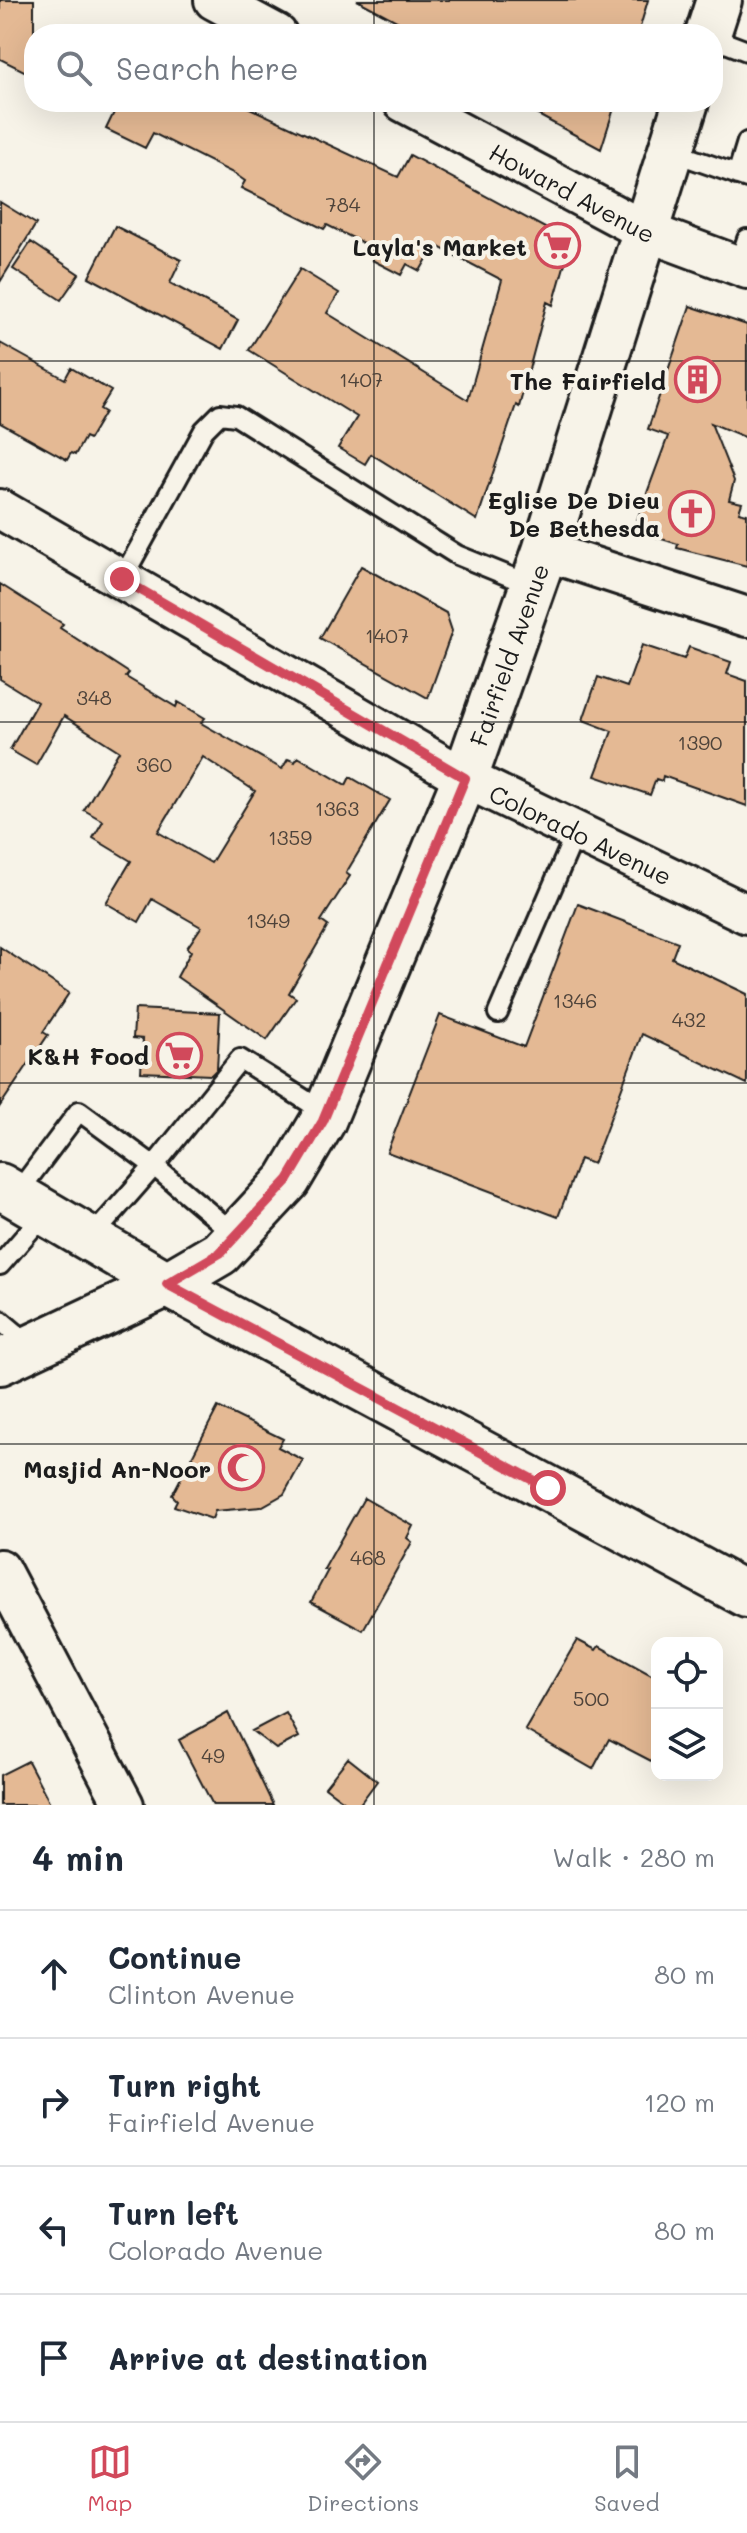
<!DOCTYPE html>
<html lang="en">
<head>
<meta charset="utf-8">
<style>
  :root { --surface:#fff; --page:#f2f2f3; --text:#1f2937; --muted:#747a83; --line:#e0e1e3; --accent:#d1495b }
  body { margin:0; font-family:Mali,sans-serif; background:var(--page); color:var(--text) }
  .controls { position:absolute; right:24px; bottom:24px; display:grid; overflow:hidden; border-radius:16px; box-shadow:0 8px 32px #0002 }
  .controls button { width:72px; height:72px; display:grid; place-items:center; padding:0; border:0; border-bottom:2px solid var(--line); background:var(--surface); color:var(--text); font:40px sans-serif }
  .stop { position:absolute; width:24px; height:24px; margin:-18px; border:6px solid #d1495b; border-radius:50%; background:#fff }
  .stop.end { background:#d1495b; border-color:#fff; box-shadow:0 2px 8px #0008 }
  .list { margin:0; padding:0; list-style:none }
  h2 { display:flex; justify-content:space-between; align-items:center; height:104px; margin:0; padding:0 32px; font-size:34px }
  h2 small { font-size:26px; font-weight:400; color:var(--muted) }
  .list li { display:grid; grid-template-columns:52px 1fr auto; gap:24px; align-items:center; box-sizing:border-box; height:128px; padding:0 32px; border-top:2px solid var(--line) }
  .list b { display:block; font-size:30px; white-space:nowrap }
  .list p { margin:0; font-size:26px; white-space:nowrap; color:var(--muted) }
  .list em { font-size:26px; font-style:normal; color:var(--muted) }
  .icon { flex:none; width:44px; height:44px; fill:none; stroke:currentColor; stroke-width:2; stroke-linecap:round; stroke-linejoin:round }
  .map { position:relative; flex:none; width:747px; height:1805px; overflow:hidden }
  .search { position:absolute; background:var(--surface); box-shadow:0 8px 32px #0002; left:24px; right:24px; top:24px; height:88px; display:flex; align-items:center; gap:20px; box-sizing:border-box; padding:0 28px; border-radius:32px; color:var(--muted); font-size:30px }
  .sheet { height:616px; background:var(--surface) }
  nav { display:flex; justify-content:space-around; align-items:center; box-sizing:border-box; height:112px; border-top:2px solid var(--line); background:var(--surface); font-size:22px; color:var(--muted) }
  nav a { display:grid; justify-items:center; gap:4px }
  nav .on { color:var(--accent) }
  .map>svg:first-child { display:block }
</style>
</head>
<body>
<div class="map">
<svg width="747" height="1805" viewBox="0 0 747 1805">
  <rect width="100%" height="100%" fill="#f7f3e8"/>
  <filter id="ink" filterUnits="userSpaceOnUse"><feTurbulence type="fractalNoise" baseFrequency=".0125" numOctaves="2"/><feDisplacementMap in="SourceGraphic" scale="16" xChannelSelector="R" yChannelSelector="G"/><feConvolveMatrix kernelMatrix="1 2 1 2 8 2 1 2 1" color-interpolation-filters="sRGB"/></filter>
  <g filter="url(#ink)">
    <path fill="#e4b994" stroke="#1c1c1c" stroke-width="2" fill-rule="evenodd" d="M0 0H34V76L0 59Z
      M357 0H648L638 34H421Z
      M119 102H237L398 177 410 155 571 242 553 305 547 302 519 407 516 405 477 520 371 454 365 464 338 448 357 417 249 350 300 269 339 293 327 313 468 400 502 280 435 245 420 271 407 264 401 275 372 260 377 250 327 225 324 229 241 188 245 181 235 174 153 133 145 148 106 129Z
      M514 102H616L601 149Z
      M0 202 36 224 0 282Z
      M115 226 181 260 170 283 238 320 223 349 89 277Z
      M31 242 79 274 61 300 13 269Z
      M690 306 747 325V438L711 423 734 481 729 500 742 503 739 512 747 514V566L677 548 678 544 652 536 654 526 637 520 668 436 648 429Z
      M0 343 65 379 71 368 111 391 100 409 105 412 89 439 85 437 75 455 71 453 67 460 0 423Z
      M361 566 446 613 452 631 428 698 320 638Z
      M0 584 63 624 60 628 129 673 126 677 176 707 178 702 205 718 201 723 282 769 288 759 295 762 298 757 346 785 350 777 390 800 346 873 350 876 321 921 328 926 289 993 296 998 267 1040 177 977 191 951 187 948 201 927 152 899 139 922 106 903 131 861 93 838 103 821 84 810 119 751 64 716 36 765 10 750 37 702 0 679ZM203 757 255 791 211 863 158 832Z
      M642 645 684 659 689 647 731 662 727 674 747 681V806L663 776 662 781 656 779 650 795 595 776 612 731 583 720 598 677 627 687Z
      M578 904 678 942 672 958 747 994V1084L642 1034 593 1164 580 1159 558 1217 387 1152 440 1015 524 1047Z
      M0 947 69 993 43 1032 48 1035 0 1106Z
      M135 1009 220 1013 217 1069 211 1075 141 1072 143 1039 133 1038Z
      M218 1407 283 1439 278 1447 303 1460 284 1494 261 1507 215 1511 212 1519 174 1506 177 1500 172 1495Z
      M364 1498 413 1526 407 1538 412 1542 363 1630 311 1602 328 1570 324 1569Z
      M577 1640 596 1650 599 1646 657 1678V1764L609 1739 593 1769 525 1730Z
      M228 1713 262 1782 273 1805H213L179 1740Z
      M286 1713 299 1737 276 1749 252 1731Z
      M348 1758 377 1781 359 1805H349L325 1787Z
      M28 1761 51 1805H0V1775Z"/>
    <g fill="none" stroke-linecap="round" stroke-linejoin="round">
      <defs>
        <path id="service" d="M713 38 747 51
          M670 151 747 178
          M737 175 747 142
          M738 266 747 239
          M122 579 204 430 220 414 236 416 457 555 533 586
          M498 1013 576 832
          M16 1195 79 1111 154 1166 90 1239
          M238 1237 154 1166 240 1059 326 1113
          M0 1265 45 1213
          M0 1320 31 1346"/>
        <g id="minor">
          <path d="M214 0 277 34"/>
          <path id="s1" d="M403 102 645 231 747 269"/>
          <path id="s2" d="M0 509 465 778 747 914"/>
          <path d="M545 551 747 617"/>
          <path d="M0 1569 124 1805"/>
        </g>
        <path id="tertiary" d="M0 1186 167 1284"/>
        <g id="secondary">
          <path d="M708 34 719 0"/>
          <path d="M167 1284 747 1595"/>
          <path id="s3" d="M0 1362 167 1284 220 1253 288 1180 323 1121 465 778 545 551 686 102"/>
        </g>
      </defs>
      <use href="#service" stroke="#1c1c1c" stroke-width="24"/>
      <use href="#minor" stroke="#1c1c1c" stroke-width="44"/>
      <use href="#tertiary" stroke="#1c1c1c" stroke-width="50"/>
      <use href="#secondary" stroke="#1c1c1c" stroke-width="50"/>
      <use href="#service" stroke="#f7f3e8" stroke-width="18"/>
      <use href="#minor" stroke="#f7f3e8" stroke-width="38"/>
      <use href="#tertiary" stroke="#f7f3e8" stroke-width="44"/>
      <use href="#secondary" stroke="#f7f3e8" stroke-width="44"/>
    </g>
  </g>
  <g fill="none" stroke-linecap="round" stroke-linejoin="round" filter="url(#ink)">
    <path stroke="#d1495b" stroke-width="10" d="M122 579 465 778 323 1121 288 1180 220 1253 167 1284 548 1488"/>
  </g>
  <path fill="none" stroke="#1c1c1c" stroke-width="2" stroke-opacity="0.55" d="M374 0V34M374 102V1805M0 361H747M0 722H747M0 1083H747M0 1444H747"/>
  <defs>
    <symbol id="supermarket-ring" viewBox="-11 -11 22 22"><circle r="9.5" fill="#f7f3e8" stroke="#d1495b" stroke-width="1.5"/><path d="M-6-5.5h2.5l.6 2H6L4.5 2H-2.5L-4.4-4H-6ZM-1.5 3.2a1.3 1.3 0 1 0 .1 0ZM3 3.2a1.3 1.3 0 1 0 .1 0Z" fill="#d1495b"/></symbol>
    <symbol id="building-ring" viewBox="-11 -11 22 22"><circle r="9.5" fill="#f7f3e8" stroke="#d1495b" stroke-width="1.5"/><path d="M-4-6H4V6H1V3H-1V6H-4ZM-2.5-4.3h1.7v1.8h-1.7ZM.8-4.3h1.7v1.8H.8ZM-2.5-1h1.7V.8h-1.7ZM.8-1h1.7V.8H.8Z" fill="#d1495b"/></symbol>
    <symbol id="church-ring" viewBox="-11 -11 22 22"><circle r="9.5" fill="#f7f3e8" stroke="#d1495b" stroke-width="1.5"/><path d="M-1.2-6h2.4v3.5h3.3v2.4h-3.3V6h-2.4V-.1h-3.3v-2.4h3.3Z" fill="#d1495b"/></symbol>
    <symbol id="mosque-ring" viewBox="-11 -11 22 22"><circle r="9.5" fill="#f7f3e8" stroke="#d1495b" stroke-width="1.5"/><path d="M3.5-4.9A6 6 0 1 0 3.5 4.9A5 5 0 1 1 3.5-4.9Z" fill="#d1495b"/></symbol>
  </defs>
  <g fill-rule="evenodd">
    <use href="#supermarket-ring" x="532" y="220" width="51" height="51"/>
    <use href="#building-ring" x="672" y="354" width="51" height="51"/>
    <use href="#church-ring" x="666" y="488" width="51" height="51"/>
    <use href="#supermarket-ring" x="154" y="1030" width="51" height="51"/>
    <use href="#mosque-ring" x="216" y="1442" width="51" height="51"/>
  </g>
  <g text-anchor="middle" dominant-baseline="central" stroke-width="8" stroke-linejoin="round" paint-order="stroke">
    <g font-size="20" fill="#4e433a">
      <text x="343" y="204">784</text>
      <text x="361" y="379">1407</text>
      <text x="387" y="635">1407</text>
      <text x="94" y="697">348</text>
      <text x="700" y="742">1390</text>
      <text x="154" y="764">360</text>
      <text x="337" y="808">1363</text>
      <text x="290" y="837">1359</text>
      <text x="268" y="920">1349</text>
      <text x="575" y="1000">1346</text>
      <text x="689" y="1019">432</text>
      <text x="368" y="1557">468</text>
      <text x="591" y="1698">500</text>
      <text x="213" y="1755">49</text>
    </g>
    <g font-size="24" fill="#1c1c1c" stroke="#f7f3e8">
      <text stroke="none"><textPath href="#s1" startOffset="192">Howard Avenue</textPath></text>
      <text stroke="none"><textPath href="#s3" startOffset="916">Fairfield Avenue</textPath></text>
      <text stroke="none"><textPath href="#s2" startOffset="666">Colorado Avenue</textPath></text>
    </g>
    <g font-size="24" font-weight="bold" fill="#1c1c1c" stroke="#f7f3e8" text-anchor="end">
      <text x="527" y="246">Layla's Market</text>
      <text x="666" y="380">The Fairfield</text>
      <text x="660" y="499">Eglise De Dieu<tspan x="660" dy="28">De Bethesda</tspan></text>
      <text x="149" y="1055">K&amp;H Food</text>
      <text x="211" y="1468">Masjid An-Noor</text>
    </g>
  </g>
</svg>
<div class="controls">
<button><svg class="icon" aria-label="locate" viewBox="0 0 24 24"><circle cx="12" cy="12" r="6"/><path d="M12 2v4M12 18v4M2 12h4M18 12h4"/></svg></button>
<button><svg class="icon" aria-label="layers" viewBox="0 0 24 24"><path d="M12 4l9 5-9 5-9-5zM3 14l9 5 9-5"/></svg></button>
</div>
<div class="stop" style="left:548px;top:1488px"></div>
<div class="stop end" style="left:122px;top:579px"></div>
<div class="search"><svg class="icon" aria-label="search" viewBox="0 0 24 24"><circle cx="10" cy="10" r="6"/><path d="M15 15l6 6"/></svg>Search here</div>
</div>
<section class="sheet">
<h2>4 min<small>Walk · 280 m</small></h2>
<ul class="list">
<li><svg class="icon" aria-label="ahead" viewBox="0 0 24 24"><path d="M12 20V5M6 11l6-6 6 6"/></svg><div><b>Continue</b><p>Clinton Avenue</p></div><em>80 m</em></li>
<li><svg class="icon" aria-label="right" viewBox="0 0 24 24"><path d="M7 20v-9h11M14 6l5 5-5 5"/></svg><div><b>Turn right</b><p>Fairfield Avenue</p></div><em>120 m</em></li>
<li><svg class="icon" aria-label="left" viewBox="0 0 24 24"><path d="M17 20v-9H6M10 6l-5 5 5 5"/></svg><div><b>Turn left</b><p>Colorado Avenue</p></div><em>80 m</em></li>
<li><svg class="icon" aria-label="arrive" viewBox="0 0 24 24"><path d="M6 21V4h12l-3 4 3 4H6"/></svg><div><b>Arrive at destination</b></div></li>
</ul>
</section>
<nav>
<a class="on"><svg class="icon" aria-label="map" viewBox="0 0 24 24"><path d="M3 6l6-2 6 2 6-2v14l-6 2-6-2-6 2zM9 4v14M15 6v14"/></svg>Map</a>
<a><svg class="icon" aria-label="directions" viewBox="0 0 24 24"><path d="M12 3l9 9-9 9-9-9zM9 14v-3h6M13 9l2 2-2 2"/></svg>Directions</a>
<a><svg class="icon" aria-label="saved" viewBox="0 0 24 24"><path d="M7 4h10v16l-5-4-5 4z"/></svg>Saved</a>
</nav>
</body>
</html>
